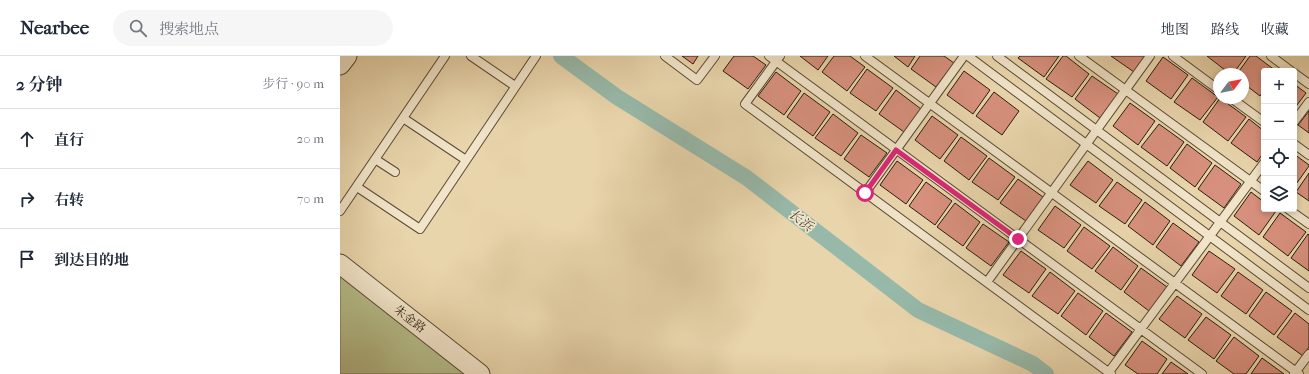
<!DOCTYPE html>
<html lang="zh">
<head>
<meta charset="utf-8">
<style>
  :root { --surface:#fff; --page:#f6f6f7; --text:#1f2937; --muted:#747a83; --line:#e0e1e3 }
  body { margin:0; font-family:"IM FELL French Canon","Noto Serif SC",serif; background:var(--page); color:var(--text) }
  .controls { position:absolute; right:12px; top:12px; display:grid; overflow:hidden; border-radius:4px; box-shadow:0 2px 6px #0003 }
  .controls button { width:36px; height:36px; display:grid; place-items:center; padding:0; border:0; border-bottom:1px solid var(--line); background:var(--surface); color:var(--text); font:20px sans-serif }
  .compass { position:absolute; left:873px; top:12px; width:36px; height:36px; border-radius:50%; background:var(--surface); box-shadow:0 2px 6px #0003; rotate:58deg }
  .stop { position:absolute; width:12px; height:12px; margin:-9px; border:3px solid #db2777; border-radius:50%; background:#fff }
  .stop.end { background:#db2777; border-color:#fff; box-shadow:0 1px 4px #0008 }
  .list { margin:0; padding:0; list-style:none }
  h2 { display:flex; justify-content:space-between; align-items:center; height:52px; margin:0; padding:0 16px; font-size:17px }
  h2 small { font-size:13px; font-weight:400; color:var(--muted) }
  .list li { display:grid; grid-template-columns:26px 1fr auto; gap:12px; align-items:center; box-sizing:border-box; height:60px; padding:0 16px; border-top:1px solid var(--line) }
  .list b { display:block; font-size:15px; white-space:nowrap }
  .list em { font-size:13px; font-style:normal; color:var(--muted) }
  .icon { flex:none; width:22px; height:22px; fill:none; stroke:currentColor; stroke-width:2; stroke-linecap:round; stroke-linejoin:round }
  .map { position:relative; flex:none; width:969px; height:318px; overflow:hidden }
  header { display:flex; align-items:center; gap:24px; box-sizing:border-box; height:56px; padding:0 20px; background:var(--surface); border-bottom:1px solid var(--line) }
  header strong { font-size:19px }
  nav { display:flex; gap:22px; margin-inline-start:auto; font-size:14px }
  .search { width:280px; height:36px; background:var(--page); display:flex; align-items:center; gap:10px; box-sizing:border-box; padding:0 14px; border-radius:22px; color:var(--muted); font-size:15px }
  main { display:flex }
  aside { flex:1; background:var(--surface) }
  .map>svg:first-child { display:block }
</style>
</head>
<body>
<header>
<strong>Nearbee</strong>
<div class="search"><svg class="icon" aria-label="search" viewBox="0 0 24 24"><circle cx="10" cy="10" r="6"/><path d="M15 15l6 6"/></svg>搜索地点</div>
<nav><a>地图</a><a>路线</a><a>收藏</a></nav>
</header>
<main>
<aside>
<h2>2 分钟<small>步行 · 90 m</small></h2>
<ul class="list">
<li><svg class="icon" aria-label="ahead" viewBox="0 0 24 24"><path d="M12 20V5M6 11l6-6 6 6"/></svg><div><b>直行</b></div><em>20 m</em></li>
<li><svg class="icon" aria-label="right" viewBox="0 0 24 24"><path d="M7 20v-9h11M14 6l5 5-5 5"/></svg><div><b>右转</b></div><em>70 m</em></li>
<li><svg class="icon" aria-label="arrive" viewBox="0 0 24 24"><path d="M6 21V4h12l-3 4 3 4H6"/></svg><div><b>到达目的地</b></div></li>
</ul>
</aside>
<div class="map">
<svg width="969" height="318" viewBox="0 0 969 318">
  <rect width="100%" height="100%" fill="#e9d5ac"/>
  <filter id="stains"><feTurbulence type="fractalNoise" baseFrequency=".005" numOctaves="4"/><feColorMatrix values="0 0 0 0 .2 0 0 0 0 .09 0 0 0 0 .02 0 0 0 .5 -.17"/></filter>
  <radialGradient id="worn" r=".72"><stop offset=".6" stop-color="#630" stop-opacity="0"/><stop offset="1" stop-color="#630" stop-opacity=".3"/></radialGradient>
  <path fill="#b5bd8a" stroke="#6f6d4c" d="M0 218 126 318H0Z"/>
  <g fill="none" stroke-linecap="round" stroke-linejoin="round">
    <path stroke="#97b9aa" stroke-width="16" d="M221 0 277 41 407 122 578 254 693 308 706 318"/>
  </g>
  <path fill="#d7907d" stroke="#291d0d" d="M342 0H358L353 8Z
    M394 0H413L426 9 408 33 383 15Z
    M460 0H488L478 14Z
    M494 0H510L525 11 507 35 482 16Z
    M554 0H575L568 11Z
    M580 0H604L614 7 596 31 571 13Z
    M680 0H719L704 21 678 2Z
    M723 0H726L749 18 732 41 706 23Z
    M771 0H805L794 16Z
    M867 0H906L893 18H890Z
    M910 0H916L936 15H924V34L920 40 903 27V18H897Z
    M823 1 848 19 831 43 806 25Z
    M527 13 553 32 536 55 510 37Z
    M624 15 650 34 633 58 607 39Z
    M436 16 461 35 444 59 418 40Z
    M752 20 778 38 760 62 735 43Z
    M852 22 878 41 860 64 834 46Z
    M954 28 966 37 954 53Z
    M556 34 581 53 564 76 539 58Z
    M654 36 679 55 662 79 636 60Z
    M464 37 490 56 473 80 447 61Z
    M880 42 906 61 888 85 863 66Z
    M790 47 815 65 798 89 773 70Z
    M969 55V77L958 69Z
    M493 58 518 77 501 100 475 82Z
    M592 60 618 79 600 103 575 84Z
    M909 63 924 75V96L917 106 891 87Z
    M819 68 844 86 827 110 801 91Z
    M521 79 547 97 529 121 504 103Z
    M621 81 647 100 629 124 604 105Z
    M847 88 872 107 855 131 830 112Z
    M954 98 969 109V110L954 131Z
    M649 102 675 121 658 144 632 126Z
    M557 105 583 124 566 148 540 129Z
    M748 105 773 124 756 147 730 129Z
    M875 109 901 128 884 152 858 133Z
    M969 117V145L956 136Z
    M678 123 703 141 686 165 660 147Z
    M586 126 612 145 595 169 569 150Z
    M777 126 802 144 785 168 759 150Z
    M911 136 924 146V153H934L936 155 919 179 894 160Z
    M805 146 830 165 813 189 788 170Z
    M615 147 640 166 623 190 597 171Z
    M715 150 741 169 724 192 698 174Z
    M940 157 966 176 948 200 923 181Z
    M833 167 859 186 841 210 816 191Z
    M643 168 669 186 651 210 626 192Z
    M744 171 770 190 752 213 727 195Z
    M968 178 969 179V215L951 202Z
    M773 191 798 210 781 234 755 215Z
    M681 195 706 213 689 237 663 219Z
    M869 195 895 213 877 237 852 219Z
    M801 212 827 231 809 255 784 236Z
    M710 216 735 235 718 258 692 240Z
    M898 216 923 234 906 258 881 240Z
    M926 236 952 255 934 279 909 260Z
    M738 237 763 255 746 279 721 260Z
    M837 240 862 258 845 282 819 263Z
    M766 257 792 276 774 300 749 281Z
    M955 257 969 268V291L963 300 937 281Z
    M866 261 891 279 874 303 848 284Z
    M894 281 919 300 906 318H894L876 305Z
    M802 285 827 303 817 318H798L785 309Z
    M922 302 944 318H911Z
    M831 306 848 318H822Z"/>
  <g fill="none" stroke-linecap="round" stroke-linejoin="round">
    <defs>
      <path id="service" d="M131 0 175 30
        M325 0 357 24 375 0
        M429 0 862 318
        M440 0 405 48 771 318
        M525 0 959 318
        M628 0 969 254
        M657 0 969 232
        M739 0 924 135
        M833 0 879 34
        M931 0 951 15
        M954 17 969 28
        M891 42 924 66
        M63 62 126 104
        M954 66 969 46
        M954 88 969 99
        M35 103 55 116
        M17 131 80 173 196 0
        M525 137 624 0
        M948 153 969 168
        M0 155 105 0
        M647 226 810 0
        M769 316 924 107
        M954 318 969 298"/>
      <path id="tertiary" d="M0 9 7 0
        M0 208 140 318"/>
    </defs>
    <use href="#service" stroke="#594b35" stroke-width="10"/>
    <use href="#tertiary" stroke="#594b35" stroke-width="21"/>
    <use href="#service" stroke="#f1e4c9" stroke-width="8"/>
    <use href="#tertiary" stroke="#f1e4c9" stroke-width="19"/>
  </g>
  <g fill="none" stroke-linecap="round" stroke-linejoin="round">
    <path stroke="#db2777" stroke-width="5" d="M525 137 556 94 678 183"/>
  </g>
  <g text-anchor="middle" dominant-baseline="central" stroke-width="3.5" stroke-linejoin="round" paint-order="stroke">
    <g font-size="12" fill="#291d0d" stroke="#f1e4c9">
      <text transform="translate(70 263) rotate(38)">朱金路</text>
    </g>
    <g font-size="13" font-style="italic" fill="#4a4c3c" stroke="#f1e4c9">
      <text transform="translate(461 164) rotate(38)">长浜</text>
    </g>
  </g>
  <rect width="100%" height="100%" filter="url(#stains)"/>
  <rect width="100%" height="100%" fill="url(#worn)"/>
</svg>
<div class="controls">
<button>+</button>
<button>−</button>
<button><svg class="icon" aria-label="locate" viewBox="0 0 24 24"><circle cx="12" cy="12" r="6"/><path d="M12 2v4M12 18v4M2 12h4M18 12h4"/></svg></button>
<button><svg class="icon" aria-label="layers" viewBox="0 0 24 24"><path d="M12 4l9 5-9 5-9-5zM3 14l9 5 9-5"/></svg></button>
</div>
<svg class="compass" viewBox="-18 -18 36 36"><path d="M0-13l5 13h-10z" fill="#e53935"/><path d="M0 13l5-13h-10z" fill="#747a83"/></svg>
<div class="stop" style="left:525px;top:137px"></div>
<div class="stop end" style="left:678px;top:183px"></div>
</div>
</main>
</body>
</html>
